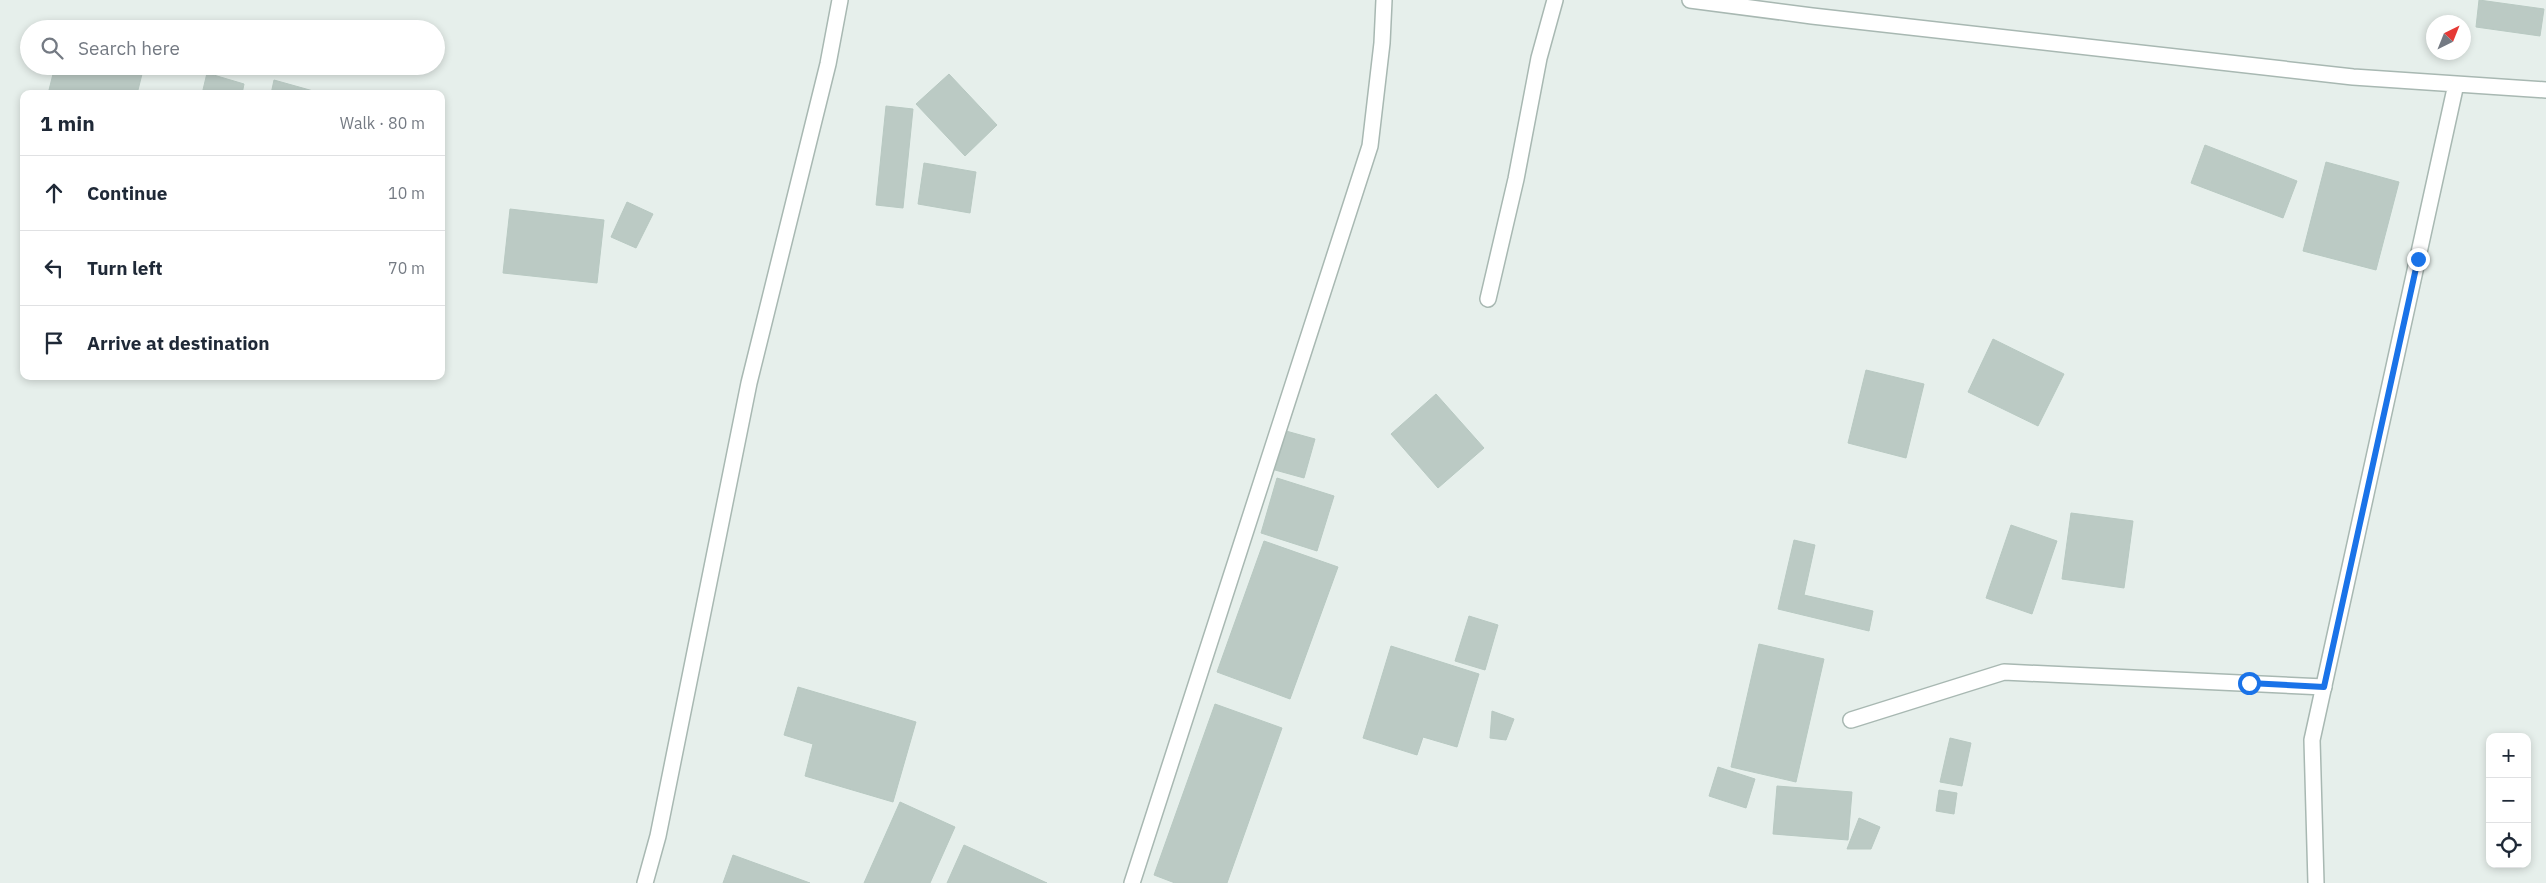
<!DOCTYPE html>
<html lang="en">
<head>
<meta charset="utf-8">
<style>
  :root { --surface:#fff; --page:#f2f2f3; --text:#1f2937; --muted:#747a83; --line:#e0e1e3 }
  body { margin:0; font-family:"IBM Plex Sans",sans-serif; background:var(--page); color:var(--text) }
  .controls { position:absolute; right:15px; bottom:15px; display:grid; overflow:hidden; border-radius:10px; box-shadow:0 2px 8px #0003 }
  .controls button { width:45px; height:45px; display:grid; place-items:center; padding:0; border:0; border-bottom:1px solid var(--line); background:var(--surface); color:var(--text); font:25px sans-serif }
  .compass { position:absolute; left:2426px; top:15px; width:45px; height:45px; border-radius:50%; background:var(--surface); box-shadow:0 2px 8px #0003; rotate:43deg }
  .stop { position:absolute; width:15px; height:15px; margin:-11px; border:4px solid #1a73e8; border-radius:50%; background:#fff }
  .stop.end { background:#1a73e8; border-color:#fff; box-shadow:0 1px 5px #0008 }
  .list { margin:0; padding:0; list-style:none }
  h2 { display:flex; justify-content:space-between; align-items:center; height:65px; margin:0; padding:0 20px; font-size:21px }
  h2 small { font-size:16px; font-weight:400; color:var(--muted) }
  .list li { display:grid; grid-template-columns:32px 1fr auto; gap:15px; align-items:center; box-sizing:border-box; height:75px; padding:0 20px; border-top:1px solid var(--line) }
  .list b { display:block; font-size:19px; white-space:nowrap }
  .list em { font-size:16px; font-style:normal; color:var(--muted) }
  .icon { flex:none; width:28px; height:28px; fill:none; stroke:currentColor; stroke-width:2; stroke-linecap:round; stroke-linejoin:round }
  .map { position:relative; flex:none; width:2546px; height:883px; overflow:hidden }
  .search { position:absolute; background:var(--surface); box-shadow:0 2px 8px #0003; left:20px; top:20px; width:425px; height:55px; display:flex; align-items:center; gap:12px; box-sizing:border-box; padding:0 18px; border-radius:28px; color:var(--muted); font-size:19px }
  .panel { position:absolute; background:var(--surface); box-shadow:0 2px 8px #0003; left:20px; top:90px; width:425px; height:290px; border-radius:10px }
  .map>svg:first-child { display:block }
</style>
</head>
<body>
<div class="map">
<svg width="2546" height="883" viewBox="0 0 2546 883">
  <rect width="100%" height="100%" fill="#e6efeb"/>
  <path fill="#bbcac4" stroke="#b8c9c2" d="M2479 0 2544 9 2540 36 2476 27Z
    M55 66H144L137 94H48Z
    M207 73 244 84 242 94H202Z
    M949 74 997 125 965 156 916 104Z
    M274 80 324 94H271Z
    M886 106 913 109 903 208 876 205Z
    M2205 145 2297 181 2283 218 2191 183Z
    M2326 162 2399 182 2376 270 2303 251Z
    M924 163 976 172 970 213 918 204Z
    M627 202 653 214 636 248 611 237Z
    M510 209 604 220 597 283 503 273Z
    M1993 339 2064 374 2038 426 1968 392Z
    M1866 370 1924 384 1906 458 1848 443Z
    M1436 394 1484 448 1438 488 1391 434Z
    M1286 431 1315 439 1304 478 1275 470Z
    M1277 478 1334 496 1317 551 1261 533Z
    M2071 513 2133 521 2124 588 2062 579Z
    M2011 525 2057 541 2032 614 1986 598Z
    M1794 540 1815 545 1804 595 1873 611 1869 631 1778 609Z
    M1264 541 1338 567 1290 699 1217 672Z
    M1469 616 1498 625 1485 670 1455 661Z
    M1759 644 1824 659 1796 782 1731 767Z
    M1391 646 1479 674 1457 747 1423 737 1417 755 1363 738Z
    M798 687 916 722 893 802 805 776 813 744 784 735Z
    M1215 704 1282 728 1227 883H1175L1154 875Z
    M1492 711 1514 719 1506 740 1490 738Z
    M1950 738 1971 743 1962 786 1940 782Z
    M1718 767 1755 779 1746 808 1709 796Z
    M1777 786 1852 792 1848 840 1773 834Z
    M1939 790 1957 793 1954 814 1936 811Z
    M900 802 955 827 930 883H864Z
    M1859 818 1880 827 1871 849H1847Z
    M964 845 1047 883H947Z
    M733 855 810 883H723Z"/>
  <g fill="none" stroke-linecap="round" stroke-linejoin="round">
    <defs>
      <path id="service" d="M1851 720 2004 672 2324 687"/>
      <path id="minor" d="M1690 0 1812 16 2353 77 2546 90
        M1488 299 1516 179 1539 58 1555 0
        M645 883 658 836 749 383 828 64 840 0
        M1132 883 1370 146 1382 43 1384 0
        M2316 883 2312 740 2456 84"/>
    </defs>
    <use href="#service" stroke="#a8b8b2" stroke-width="18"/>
    <use href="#minor" stroke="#a8b8b2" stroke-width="18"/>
    <use href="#service" stroke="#fff" stroke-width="15"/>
    <use href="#minor" stroke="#fff" stroke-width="15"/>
  </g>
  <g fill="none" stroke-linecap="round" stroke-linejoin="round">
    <path stroke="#1a73e8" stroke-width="6" d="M2249 683 2324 687 2418 259"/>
  </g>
</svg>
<div class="controls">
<button>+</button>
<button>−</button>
<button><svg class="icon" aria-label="locate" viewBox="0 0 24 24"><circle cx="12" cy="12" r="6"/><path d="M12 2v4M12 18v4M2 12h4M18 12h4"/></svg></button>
</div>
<svg class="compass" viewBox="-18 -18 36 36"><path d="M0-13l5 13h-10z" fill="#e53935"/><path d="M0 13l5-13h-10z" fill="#747a83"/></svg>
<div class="stop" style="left:2249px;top:683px"></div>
<div class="stop end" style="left:2418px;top:259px"></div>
<div class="search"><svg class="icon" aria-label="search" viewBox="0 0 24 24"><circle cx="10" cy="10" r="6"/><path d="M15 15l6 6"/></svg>Search here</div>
<section class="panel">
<h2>1 min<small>Walk · 80 m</small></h2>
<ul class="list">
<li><svg class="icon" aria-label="ahead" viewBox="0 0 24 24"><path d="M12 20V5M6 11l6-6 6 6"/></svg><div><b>Continue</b></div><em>10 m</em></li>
<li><svg class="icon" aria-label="left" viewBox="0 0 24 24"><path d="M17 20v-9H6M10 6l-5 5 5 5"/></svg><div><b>Turn left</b></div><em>70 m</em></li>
<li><svg class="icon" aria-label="arrive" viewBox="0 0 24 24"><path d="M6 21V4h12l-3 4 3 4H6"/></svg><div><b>Arrive at destination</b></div></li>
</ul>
</section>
</div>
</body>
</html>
